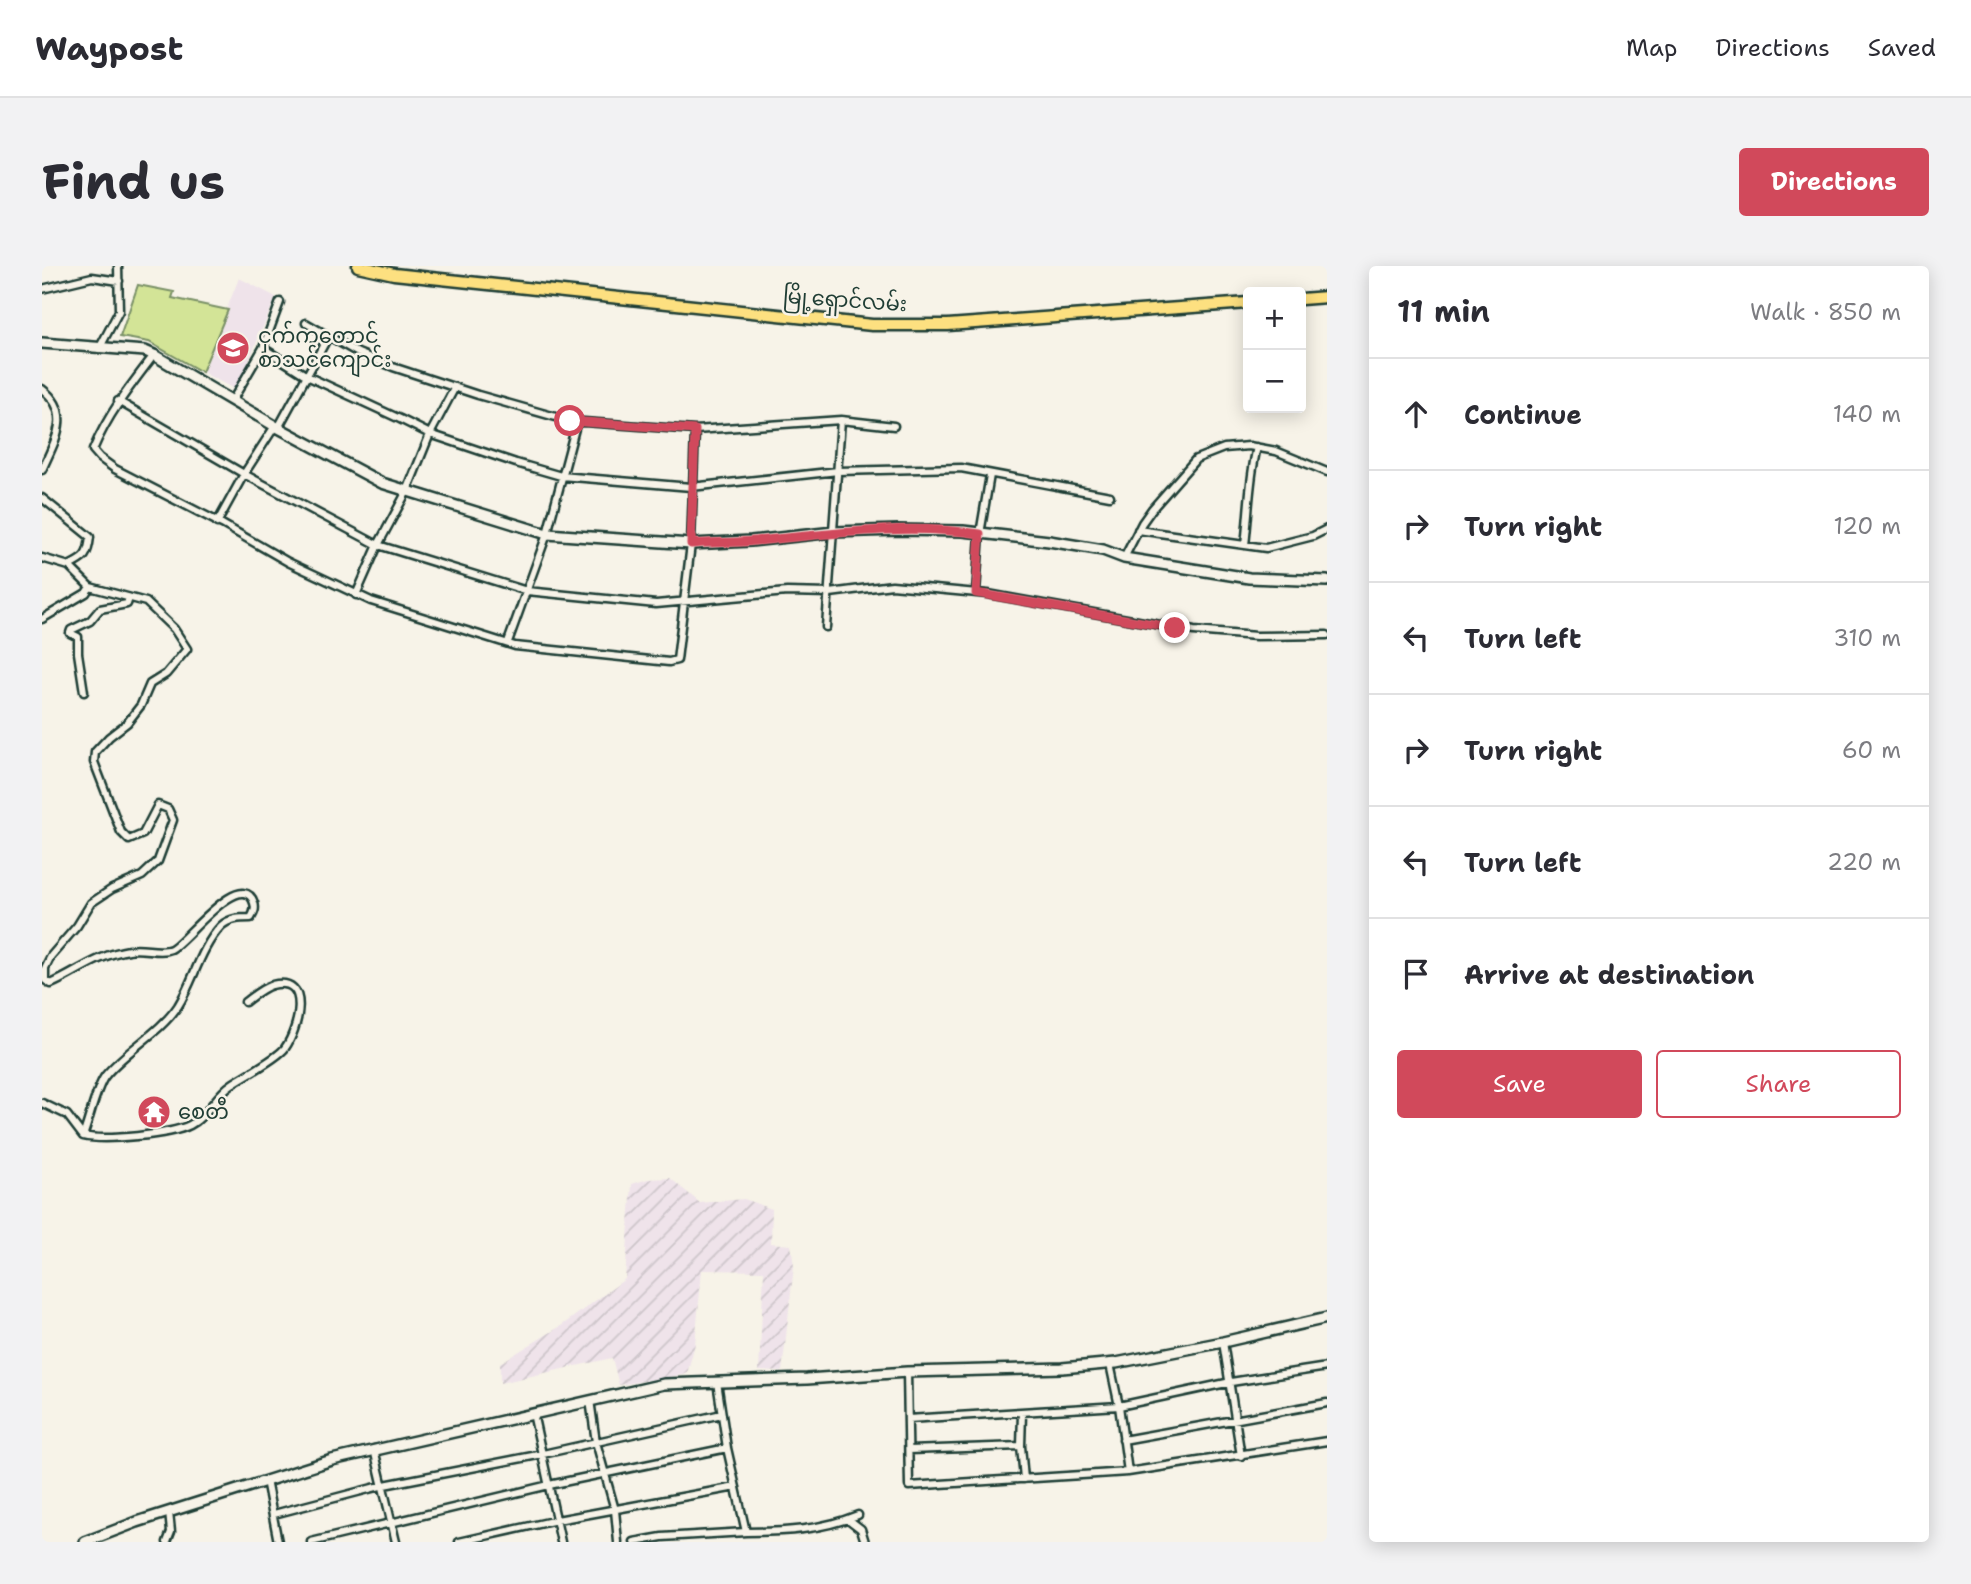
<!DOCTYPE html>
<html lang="en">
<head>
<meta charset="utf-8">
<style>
  :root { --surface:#fff; --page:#f2f2f3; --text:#2b2b33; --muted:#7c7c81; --line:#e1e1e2; --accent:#d1495b }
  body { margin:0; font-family:"Shantell Sans","Noto Sans Myanmar",sans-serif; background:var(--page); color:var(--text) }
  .controls { position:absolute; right:21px; top:21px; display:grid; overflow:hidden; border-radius:7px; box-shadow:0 4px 18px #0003 }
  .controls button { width:63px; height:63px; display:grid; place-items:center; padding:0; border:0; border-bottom:2px solid var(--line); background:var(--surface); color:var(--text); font:35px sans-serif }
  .stop { position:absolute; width:21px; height:21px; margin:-16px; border:5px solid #d1495b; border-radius:50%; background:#fff }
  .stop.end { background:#d1495b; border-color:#fff; box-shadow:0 2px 7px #0008 }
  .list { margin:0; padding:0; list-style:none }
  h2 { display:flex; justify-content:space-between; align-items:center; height:91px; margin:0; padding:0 28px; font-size:30px }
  h2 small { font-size:23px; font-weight:400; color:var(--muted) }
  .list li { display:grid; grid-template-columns:46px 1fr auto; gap:21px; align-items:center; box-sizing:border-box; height:112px; padding:0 28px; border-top:2px solid var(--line) }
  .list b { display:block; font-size:26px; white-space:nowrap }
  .list em { font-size:23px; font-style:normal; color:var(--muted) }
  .actions { display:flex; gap:14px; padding:21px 28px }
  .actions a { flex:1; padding:16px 0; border:2px solid var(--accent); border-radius:7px; text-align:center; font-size:24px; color:var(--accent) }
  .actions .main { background:var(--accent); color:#fff }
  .icon { flex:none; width:38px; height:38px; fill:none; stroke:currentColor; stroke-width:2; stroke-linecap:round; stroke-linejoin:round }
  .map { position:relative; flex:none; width:1285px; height:1276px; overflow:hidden; border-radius:7px }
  header { display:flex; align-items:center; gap:42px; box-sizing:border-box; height:98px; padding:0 35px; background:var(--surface); border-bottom:2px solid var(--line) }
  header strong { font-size:33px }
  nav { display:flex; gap:38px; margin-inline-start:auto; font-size:24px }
  .intro { display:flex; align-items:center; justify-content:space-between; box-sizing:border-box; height:168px; padding:0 42px }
  h1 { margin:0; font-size:49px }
  .button { padding:18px 32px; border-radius:7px; background:var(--accent); color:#fff; font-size:24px; font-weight:700 }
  main { display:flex; gap:42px; padding:0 42px }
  aside { flex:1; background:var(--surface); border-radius:7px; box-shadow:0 4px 18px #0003 }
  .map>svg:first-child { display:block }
</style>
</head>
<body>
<header>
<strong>Waypost</strong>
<nav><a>Map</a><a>Directions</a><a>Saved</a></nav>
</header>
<div class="intro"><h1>Find us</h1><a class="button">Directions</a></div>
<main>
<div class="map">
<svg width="1285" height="1276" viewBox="0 0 1285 1276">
  <defs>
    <pattern id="industrial-furrows" width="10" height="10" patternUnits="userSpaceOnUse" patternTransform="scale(1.75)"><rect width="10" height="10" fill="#efe3ea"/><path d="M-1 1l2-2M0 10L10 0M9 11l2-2" fill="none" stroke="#ccc4c9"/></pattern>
  </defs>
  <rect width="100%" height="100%" fill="#f7f3e8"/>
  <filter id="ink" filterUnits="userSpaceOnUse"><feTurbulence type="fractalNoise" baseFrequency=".0143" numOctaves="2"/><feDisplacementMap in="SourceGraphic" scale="14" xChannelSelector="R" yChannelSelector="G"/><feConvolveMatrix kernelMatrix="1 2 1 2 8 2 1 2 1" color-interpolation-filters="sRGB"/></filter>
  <g filter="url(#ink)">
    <path fill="#efe3ea" d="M197 12 234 31 194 124 160 106Z"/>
    <path fill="url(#industrial-furrows)" d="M628 912 658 937 702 933 730 943 729 977 749 979 752 1000 740 1106 717 1105 722 1005 660 1004 653 1078 645 1108 577 1119 570 1092 458 1117V1097L519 1060 583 1013 590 918 606 913Z"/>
    <path fill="#d3e497" stroke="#799066" stroke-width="2" d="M96 19 132 26 130 32 186 44 160 106 107 76 78 71Z"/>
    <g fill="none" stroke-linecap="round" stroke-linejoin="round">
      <defs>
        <path id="minor" d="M0 23 50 11 77 15
          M264 57 316 87 351 101 436 129 528 155 653 164 799 154 852 160
          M221 82 265 110 358 153 388 168 474 197 519 210 649 221 796 205 919 202 1068 230
          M57 83 77 45 76 0
          M112 89C89 119 66 148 51 184L58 192 73 203 180 258 246 296 329 335 473 380 627 396 635 394 649 278 653 164
          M0 123C32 147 12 176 0 204
          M76 135 202 208 336 279 485 325 614 338 745 326 788 327 850 319 946 328 1152 365 1214 370 1285 369
          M190 135 221 82 238 36
          M236 162 286 71
          M0 232 48 271C46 290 43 292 27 300
          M175 257 202 208 233 160
          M1096 264 1224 282 1271 270 1285 263
          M1203 279C1207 246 1207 213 1215 181
          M0 292 27 300 48 321 104 336 132 363 145 383 124 408 108 418 99 439 85 457 67 471 53 486 52 496 79 566 87 574 101 568 116 539 126 543 131 554 116 595 100 610 70 623 49 637 35 660 9 690 3 702V714L9 718C36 706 55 689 87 684 100 681 118 688 129 683 142 678 200 600 212 637 214 643 212 647 209 652 198 652 188 652 179 660 158 683 152 714 136 740 117 768 84 784 63 810 54 822 47 855 41 870
          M1082 292 1100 257 1110 243 1154 193 1182 182 1207 180 1234 185 1285 206
          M934 327 938 268 948 209
          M314 329 336 279 365 225 388 168 413 121
          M0 353 44 327 48 321
          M784 361 799 154
          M466 376 505 268 535 155
          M42 426 36 387V371L28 367 29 364 48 355 58 343 85 338 87 332
          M0 837 25 849 41 870C62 875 128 869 148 859 166 850 173 829 190 818 202 810 236 792 243 782 256 764 271 709 230 719 220 722 211 730 203 736
          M1181 1076 1199 1190
          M1068 1098 1077 1140 1086 1206
          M865 1106 867 1220 1086 1206 1285 1175
          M548 1134 554 1176 573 1244 576 1276
          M491 1147 519 1276
          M980 1147 979 1180 982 1213
          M866 1153 1077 1140 1189 1116 1285 1101
          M1081 1174 1285 1137
          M332 1183 354 1276
          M867 1184 979 1180
          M224 1214 236 1276
          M232 1248 342 1219 501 1188 680 1148
          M806 1253 819 1263 823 1276
          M704 1266C743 1266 779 1264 816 1249
          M125 1276 129 1266 127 1246
          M269 1276 507 1219 685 1182
          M417 1276 515 1254 694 1221
          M592 1276 620 1271 704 1266 685 1182 675 1116"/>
        <path id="secondary" d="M0 77 103 85 112 89 233 160 340 217 505 268 649 278 709 275 792 266 856 264 921 265 1007 275 1061 284 1082 292 1207 312 1285 315
          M43 1276 95 1256 290 1194 622 1118 765 1113 865 1106 1020 1102 1074 1097 1181 1076 1285 1052"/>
        <path id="primary" d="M316 0 352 8 830 59H906L1206 37
          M1259 33 1285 31"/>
      </defs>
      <use href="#minor" stroke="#1f3d34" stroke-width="11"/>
      <use href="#secondary" stroke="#1f3d34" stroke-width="14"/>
      <use href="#primary" stroke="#1f3d34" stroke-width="15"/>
      <use href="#minor" stroke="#f7f3e8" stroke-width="6"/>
      <use href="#secondary" stroke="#f7f3e8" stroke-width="9"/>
      <use href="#primary" stroke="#fde080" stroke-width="10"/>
    </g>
  </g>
  <g fill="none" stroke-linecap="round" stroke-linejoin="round" filter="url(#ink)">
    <path stroke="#d1495b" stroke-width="9" d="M528 155 653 164 649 278C670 276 692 277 713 275 787 268 863 257 938 268L934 327 1133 362"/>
  </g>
  <defs>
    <symbol id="school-disc" viewBox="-11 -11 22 22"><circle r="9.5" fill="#d1495b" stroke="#f7f3e8"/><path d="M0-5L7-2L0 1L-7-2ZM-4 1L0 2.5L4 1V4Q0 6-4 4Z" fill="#fff"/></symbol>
    <symbol id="temple-disc" viewBox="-11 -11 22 22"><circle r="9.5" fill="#d1495b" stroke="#f7f3e8"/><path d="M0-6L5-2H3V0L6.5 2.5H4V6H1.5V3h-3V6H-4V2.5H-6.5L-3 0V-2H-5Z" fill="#fff"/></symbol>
  </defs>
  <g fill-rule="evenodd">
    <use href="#school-disc" x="172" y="63" width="38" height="38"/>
    <use href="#temple-disc" x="93" y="827" width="38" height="38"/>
  </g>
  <g text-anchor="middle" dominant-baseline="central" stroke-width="5" stroke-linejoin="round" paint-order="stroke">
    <g font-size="21" fill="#1f3d34" stroke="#f7f3e8">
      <text transform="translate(803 34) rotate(4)">မြို့ရှောင်လမ်း</text>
    </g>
    <g font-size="21" fill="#1f3d34" stroke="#f7f3e8" text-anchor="start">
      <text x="216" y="70">ငှက်ကတောင်<tspan x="216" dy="24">စာသင်ကျောင်း</tspan></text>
      <text x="136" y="846">စေတီ</text>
    </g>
  </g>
</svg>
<div class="controls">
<button>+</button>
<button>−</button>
</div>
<div class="stop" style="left:528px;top:155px"></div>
<div class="stop end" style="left:1133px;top:362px"></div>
</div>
<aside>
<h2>11 min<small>Walk · 850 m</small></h2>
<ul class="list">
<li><svg class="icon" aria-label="ahead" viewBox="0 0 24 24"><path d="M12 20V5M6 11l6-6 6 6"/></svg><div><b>Continue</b></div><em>140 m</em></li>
<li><svg class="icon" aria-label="right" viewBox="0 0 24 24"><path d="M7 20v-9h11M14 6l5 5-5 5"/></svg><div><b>Turn right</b></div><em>120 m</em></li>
<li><svg class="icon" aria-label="left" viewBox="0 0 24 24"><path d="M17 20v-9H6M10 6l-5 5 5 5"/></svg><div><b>Turn left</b></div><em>310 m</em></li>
<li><svg class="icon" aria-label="right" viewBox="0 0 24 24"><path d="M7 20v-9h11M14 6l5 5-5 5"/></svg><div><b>Turn right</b></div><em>60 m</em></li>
<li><svg class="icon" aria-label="left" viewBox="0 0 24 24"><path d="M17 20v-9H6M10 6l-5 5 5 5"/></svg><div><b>Turn left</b></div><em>220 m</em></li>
<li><svg class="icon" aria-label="arrive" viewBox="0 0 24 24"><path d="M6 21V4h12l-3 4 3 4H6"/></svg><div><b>Arrive at destination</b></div></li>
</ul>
<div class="actions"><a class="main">Save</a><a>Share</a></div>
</aside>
</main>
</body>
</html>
